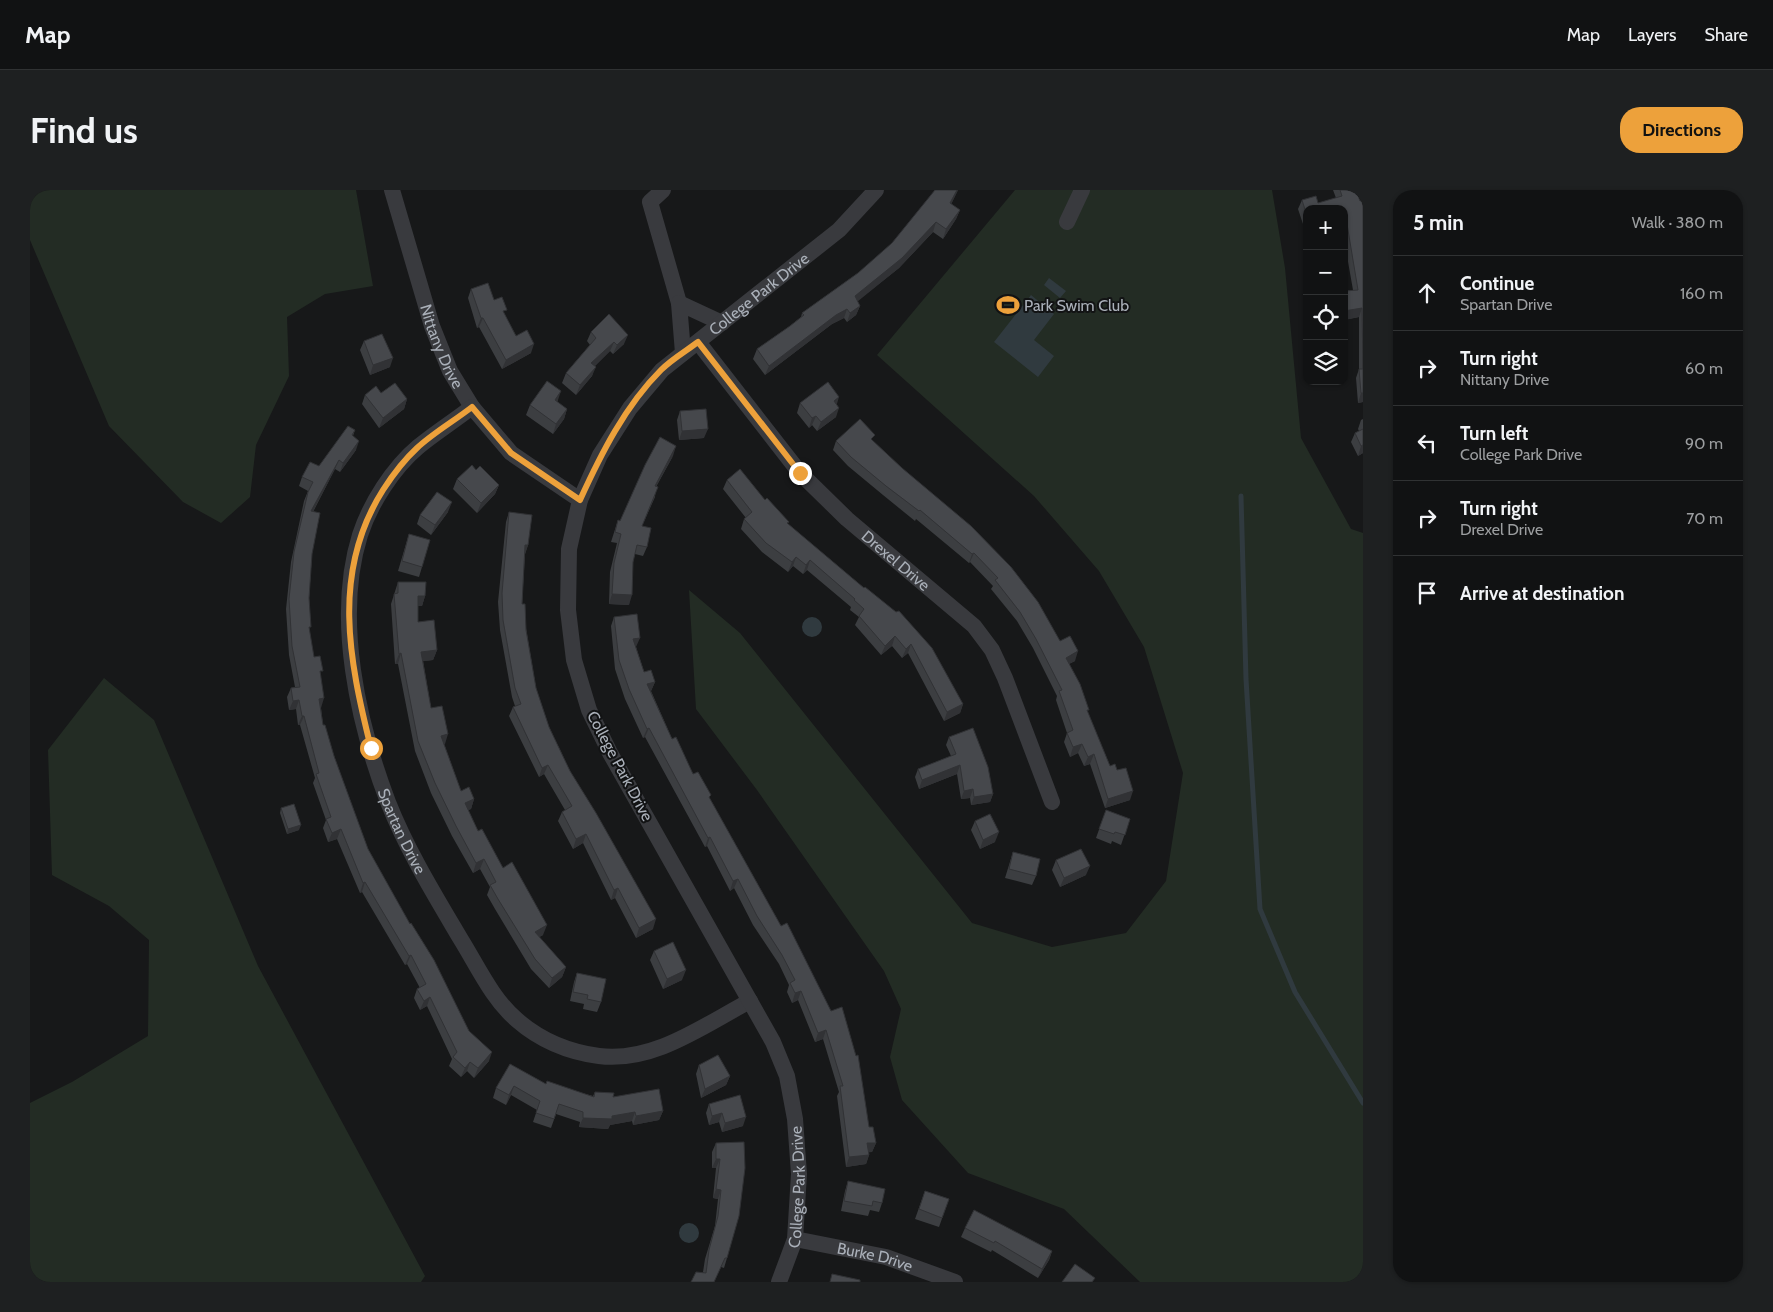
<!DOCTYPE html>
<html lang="en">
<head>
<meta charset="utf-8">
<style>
  :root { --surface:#111213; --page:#1e2021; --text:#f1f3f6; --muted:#9c9ea0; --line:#303233; --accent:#eda13b }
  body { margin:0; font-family:Cabin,sans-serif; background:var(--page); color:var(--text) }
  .controls { position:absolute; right:15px; top:15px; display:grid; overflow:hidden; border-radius:10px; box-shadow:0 1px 4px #0004 }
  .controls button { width:45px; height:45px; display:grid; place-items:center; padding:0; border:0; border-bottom:1px solid var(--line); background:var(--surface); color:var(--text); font:25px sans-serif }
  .stop { position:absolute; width:15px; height:15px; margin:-11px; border:4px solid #eda13b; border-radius:50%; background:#fff }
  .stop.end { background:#eda13b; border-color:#fff; box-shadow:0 1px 5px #0008 }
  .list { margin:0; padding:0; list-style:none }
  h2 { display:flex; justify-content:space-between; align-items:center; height:65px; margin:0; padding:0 20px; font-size:21px }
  h2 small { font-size:16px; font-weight:400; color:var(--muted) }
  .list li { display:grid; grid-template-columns:32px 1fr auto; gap:15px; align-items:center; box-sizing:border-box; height:75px; padding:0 20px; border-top:1px solid var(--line) }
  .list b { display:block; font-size:19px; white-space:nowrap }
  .list p { margin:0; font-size:16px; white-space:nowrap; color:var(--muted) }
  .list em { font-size:16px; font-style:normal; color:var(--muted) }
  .icon { flex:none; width:28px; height:28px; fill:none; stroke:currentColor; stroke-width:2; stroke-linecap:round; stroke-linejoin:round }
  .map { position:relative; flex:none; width:1333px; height:1092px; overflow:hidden; border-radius:20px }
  header { display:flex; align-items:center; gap:30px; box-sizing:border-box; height:70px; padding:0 25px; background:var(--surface); border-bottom:1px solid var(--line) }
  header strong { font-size:24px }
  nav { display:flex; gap:28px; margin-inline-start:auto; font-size:18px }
  .intro { display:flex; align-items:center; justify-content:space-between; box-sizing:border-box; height:120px; padding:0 30px }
  h1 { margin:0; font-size:35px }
  .button { padding:12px 22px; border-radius:20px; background:var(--accent); color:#111; font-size:18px; font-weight:700 }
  main { display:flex; gap:30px; padding:0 30px }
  aside { flex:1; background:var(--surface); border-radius:20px; box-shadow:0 1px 4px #0004 }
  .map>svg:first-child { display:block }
</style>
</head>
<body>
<header>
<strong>Map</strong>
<nav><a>Map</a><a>Layers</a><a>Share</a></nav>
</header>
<div class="intro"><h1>Find us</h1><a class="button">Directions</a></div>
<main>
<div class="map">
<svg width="1333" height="1092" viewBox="0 0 1333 1092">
  <rect width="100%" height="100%" fill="#171819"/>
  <path fill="#232c24" d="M0 0H326L343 96 295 104 257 127 259 186 226 255 220 307 191 333 153 312 79 236 0 50Z
    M985 0H1242L1255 78 1271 248 1321 339 1333 343V1092H1110L1034 1019 938 983 872 910 860 867 871 819 854 781 727 600 666 519 659 400 710 443 942 733 1022 757 1096 743 1136 691 1153 583 1114 457 1069 381 1004 306 847 165Z
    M74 488 124 530 228 776 395 1086 391 1092H0V913L42 892 118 846 119 750 79 716 22 685 18 560Z"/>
  <path fill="#303a3f" d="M1019 88 1036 101 1030 108 1014 95Z
    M1001 105 1024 124 1004 150 1024 166 1008 187 964 152Z
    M772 437a10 10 0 1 1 20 0a10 10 0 1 1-20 0Z
    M649 1043a10 10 0 1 1 20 0a10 10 0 1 1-20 0Z"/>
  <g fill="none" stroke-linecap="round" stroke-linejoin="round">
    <path stroke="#303a3f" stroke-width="5" d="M1211 306 1216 489 1230 719 1265 802 1333 913"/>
    <g stroke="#393a3e" stroke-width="16">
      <path id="s1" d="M362 0 402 136 420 181 442 217 481 263 550 310"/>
      <path d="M633 0 620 12 649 113"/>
      <path d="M1037 32 1052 0"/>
      <path id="s2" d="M668 152 770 283 817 329 944 436 962 460 975 488 1022 612"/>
      <path d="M653 163 649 113 692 133"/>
      <path id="s3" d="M442 217C424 231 405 243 388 257 363 278 340 314 330 345 304 428 328 533 358 612 377 660 404 704 430 748 447 775 462 809 487 830 510 850 539 862 569 866 624 873 674 835 720 811"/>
      <path id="s4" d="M765 1049 856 1067 925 1092"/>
      <path id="s5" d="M749 1092 765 1049 769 984 765 929 757 886 743 852 580 563 559 520 544 470 538 420 539 359 550 310 570 265 600 218 632 180 809 40 846 0"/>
    </g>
  </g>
  <path fill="#3c3e41" d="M928 0 921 14 930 20 926 29 913 49 903 42 869 78 827 111 830 116 826 125 817 132 814 128 802 134 735 185 723 169 727 159 760 136 771 127 772 123 828 83Z
    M1303 0H1326L1330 11 1333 10V212L1328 213 1326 188 1329 179V127L1314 130V101L1323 100 1314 49V19H1277V46L1268 19 1272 10 1288 13 1306 8Z
    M441 99 464 110 475 125 486 146 501 163 472 179 449 137 447 138 438 108Z
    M561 142 594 154 583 164 580 161 565 176 562 186 546 205 532 193 536 183 560 155 557 151Z
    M334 151 360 177 340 185 330 160Z
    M351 203 377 209 374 219 349 238 332 214 335 205Z
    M528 210 527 212 537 219 534 229 523 244 496 225 500 215Z
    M770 213 807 215 806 227 787 241 782 235 779 238 767 223Z
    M650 221 674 248 649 250 647 230Z
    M1333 229V263L1328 266 1321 252 1325 243 1329 241 1328 239 1331 230Z
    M325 240 323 246 326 260 310 282 305 279 283 322 282 364 279 408V442L284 467 291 486V518L293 535 304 566 338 659 439 841 459 871 444 888 437 881 431 887 419 876 422 869 397 816 390 820 384 808 387 799 390 798 377 774 375 775 332 702 330 703 307 649 298 652 293 638 296 630 283 593 285 588 270 535H268L266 519 259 520 257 507 261 498 265 497 259 465 256 419 261 372 274 311 278 301 269 296 272 287 289 276Z
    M806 251H843L1030 451 1045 471 1039 474 1058 523 1080 576 1087 580 1100 610 1075 618 1060 574 1054 576 1048 563 1040 567 1034 552 1037 543 1026 510 1027 506 1003 458 987 431 961 399 963 396 940 372 939 373 886 329 885 331 853 305 818 276 803 260Z
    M643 266 626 297 625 307 612 336 617 357 613 366 605 364 603 372 599 415 579 414 580 382 587 353 581 352 588 330 590 331Z
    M446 280 469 295 465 304 447 323 423 299 427 289Z
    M697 290 735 310 758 334 834 398 933 514 930 523 914 531 878 463 872 468 862 456 851 465 825 435 829 427 820 420 821 417 777 380 773 384 763 376 758 382 732 362 711 339 714 329 716 328 693 299Z
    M418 322 401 345 387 334 390 325Z
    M479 322 498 355 495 364 492 414 506 498 519 537 540 581 623 739 606 748 585 708 581 710 553 653 543 659 528 631 532 622 535 620 514 584 509 587 479 526 483 517 485 516 482 507 470 440 468 412 476 332Z
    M379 344 392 377 389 387 368 381Z
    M368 392 395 406 392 416H388V432L407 460 403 470 393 471 401 518 415 554H414L431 601 444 609 441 619 438 620 448 641 473 678 513 745 509 747 536 777 532 787 519 798 501 779 465 719 457 705 460 697 450 679 443 683 422 646 401 603 385 561 368 474H365L361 414Z
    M584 427 606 457 614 482 625 492 621 501 642 549 663 584 680 609 751 736 846 953 842 962H839V965L836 974 816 977 807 906 809 902 793 849 785 852 768 810 762 813 757 802 759 795 749 774 723 735 704 698 700 701 677 656 675 657 615 547 613 548 595 509 585 479 581 436Z
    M919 547 963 604 960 612 941 615 940 608 931 609 927 584 889 599 885 587 888 579 921 566 916 555Z
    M251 618 269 640 257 644 250 623Z
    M1076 620 1100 629 1091 655 1082 651 1081 654 1066 648Z
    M945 631 965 652 950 659 941 640Z
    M983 662 1006 686 1002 695 975 688Z
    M1026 670 1056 685 1030 697 1022 680Z
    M624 761 652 790 633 799 620 770Z
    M547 783 571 812 567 822 553 819 554 814 540 811 544 792Z
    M480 874 516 894 563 906 565 902 633 921 629 930 603 935 602 931 580 935 578 939 549 937 550 932 526 924 521 938 503 932 507 920 481 905 476 915 463 908 466 898Z
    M669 875 700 886 696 895 671 908 666 884Z
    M679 914 713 936 692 942 689 932 679 935 676 923Z
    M714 952 697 1068 694 1078 691 1077 684 1092 673 1082 675 1069 685 1036 688 1009 683 1008 686 978H682V962L686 953Z
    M818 991 852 1013 849 1022 840 1020 838 1026 811 1021 815 1001Z
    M895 1001 919 1009 909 1037 885 1029Z
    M935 1038 1022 1061 1019 1070 1008 1088 962 1060 961 1062 931 1047Z"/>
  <path fill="#313235" d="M927 0H928L917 23 920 13Z
    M930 20 926 29 913 49 916 39Z
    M906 32 903 42 869 78 822 116 825 106Z
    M830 116 826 125 817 132 820 123Z
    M1332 118 1329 127 1314 130V121Z
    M817 119 814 128 802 134 735 185 739 176 806 125Z
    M451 128H453L449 137 447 138Z
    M598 145 594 154 583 164 587 155Z
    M584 152 580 161 558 182 561 173Z
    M504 154 501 163 472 179 476 170Z
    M363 168 360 177 340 185 343 175Z
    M566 177 562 186 546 205 550 195Z
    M531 201 528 210 521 219 525 210Z
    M1331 203H1333V212L1328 213Z
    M809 207 806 217 804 211Z
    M377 209 374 219 349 238 353 228Z
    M809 218 806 227 787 241 791 232Z
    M537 219 534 229 523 244 526 234Z
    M786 226 782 235 779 238 782 228Z
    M678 239 674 248 649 250 652 241Z
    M329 251 326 260 310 282 313 273Z
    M1333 255V263L1328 266 1331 256Z
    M646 256 643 266 621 305 625 296Z
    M309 270 305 279 278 331 281 321Z
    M469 295 465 304 447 323 451 313Z
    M422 312 418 322 401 345 405 335Z
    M495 355H498L495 364Z
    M944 363 940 372 939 373 942 364Z
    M766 367 763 376 758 382 762 372Z
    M780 370 777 380 773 384 776 375Z
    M582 404 602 405 599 415 579 414Z
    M388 406H395L392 416H385Z
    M865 446 862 456 851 465 855 456Z
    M610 448 606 457 600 458 603 449Z
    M881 454 878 463 872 468 876 459Z
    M407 460 403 470 387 472 391 462Z
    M1048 461 1045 471 1032 477 1036 468Z
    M371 463 368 474H365L369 464Z
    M625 492 621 501 614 504 617 494Z
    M294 508 291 518 289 509Z
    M269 510 266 519 259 520 263 511Z
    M933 514 930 523 914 531 917 522Z
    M272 526H274L270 535H268Z
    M619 538 615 547 613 548 617 539Z
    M418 544 415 554 407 556 411 546Z
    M1052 554 1048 563 1040 567 1043 557Z
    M1064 564 1060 574 1054 576 1058 567Z
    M518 575 514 584 509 587 512 578Z
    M930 575 927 584 889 599 892 590Z
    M943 599 940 608 931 609 934 601Z
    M1103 601 1100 610 1075 618 1078 609Z
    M963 604 960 612 941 615 944 607Z
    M444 609 441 619 432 623 435 613Z
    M271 635 269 640 257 644 258 639Z
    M311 639 307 649 298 652 302 643Z
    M969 642 965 652 950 659 953 650Z
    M556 644 553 653 543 659 546 649Z
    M680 647 677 656 675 657 678 648Z
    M454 669 450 679 443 683 446 673Z
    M1060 676 1056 685 1030 697 1034 688Z
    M708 689 704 698 700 701 703 691Z
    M335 692 332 702 330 703 333 693Z
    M588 698 585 708 581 710 584 700Z
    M626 729 623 739 606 748 609 738Z
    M517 735 513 745 501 752 505 742Z
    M381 765 377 774 375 775 379 766Z
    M536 777 532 787 519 798 522 788Z
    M656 780 652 790 633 799 637 789Z
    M771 801 768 810 762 813 765 803Z
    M400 807 397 816 390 820 394 811Z
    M796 840 793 849 785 852 788 843Z
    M462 862 459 871 444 888 448 878Z
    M440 872 437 881 431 887 435 878Z
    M700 886 696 895 671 908 675 899Z
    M484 896 481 905 476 915 479 905Z
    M633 921 629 930 603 935 606 926Z
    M605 922 602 931 580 935 578 939 549 937 553 928 582 926Z
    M692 923 689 932 679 935 682 926Z
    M716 927 713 936 692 942 695 933Z
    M837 953H846L842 962 834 963Z
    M839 965 836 974 816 977 819 967Z
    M686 969H690L686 978H682Z
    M686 999 691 1000 688 1009 683 1008Z
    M1022 1061 1019 1070 1008 1088 1012 1079Z"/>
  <path fill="#46484c" stroke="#313235" d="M905 0H927L920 13 930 20 916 39 906 32 872 68 825 106 830 116 820 123 817 119 806 125 739 176 727 159 760 136 774 125 772 123 828 83 862 53Z
    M1310 0H1326L1330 11 1333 10V203H1331L1329 179H1333L1332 118 1314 121V101L1328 100 1317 34H1314V19H1277V26L1272 10 1286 6 1288 13 1312 6Z
    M458 93 464 110 472 107 477 120 473 121 486 146 497 140 504 154 476 170 453 128H451L441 99Z
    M579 124 598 145 587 155 584 152 561 173 566 177 550 195 536 183 566 148 561 142Z
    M352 144 363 168 343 175 334 151Z
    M517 191 531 201 525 210 537 219 526 234 500 215Z
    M798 192 809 207 804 211 809 218 791 232 786 226 782 228 770 213Z
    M365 193 377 209 353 228 335 205 346 196 351 203Z
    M676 219 678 239 652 241 650 221Z
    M830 229 845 245 841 249 872 278 941 336 981 377 1008 412 1030 451 1040 446 1048 461 1036 468 1050 494 1059 520H1057L1080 576 1085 574 1087 580 1096 578 1103 601 1078 609 1064 564 1058 567 1052 554 1043 557 1037 543 1043 540 1029 501 1032 500 1006 449 990 422 965 390 968 388 944 363 942 364 890 320 889 321 856 296 821 267 806 251Z
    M318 236 325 240 322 245 329 251 313 273 309 270 281 321 290 323 282 364 279 408 281 437H279L284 467 290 466 293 481H290L294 508 289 509 293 535H295L304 566 338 659 380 734 381 733 404 770 439 841 462 862 448 878 440 872 435 878 423 867 427 862 400 807 394 811 387 799 396 794 381 765 379 766 335 692 333 693 311 639 302 643 296 629 301 627 286 584 289 583 274 526H272L269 510 263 511 261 498 270 497 262 456 259 409 264 362 278 302 283 292 272 287 280 272 289 276Z
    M1333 239V255L1331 256 1325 243Z
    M630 247 646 256 625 296 628 297 612 336 621 338 617 357 607 355 603 372 602 405 582 404 584 373 591 344 585 342 588 330 590 331 615 275Z
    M442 275 446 280 450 276 469 295 451 313 427 289Z
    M710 279 735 310 737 308 759 332 757 333 834 398 835 397 866 422 869 421 902 458 933 514 917 522 881 454 876 459 865 446 855 456 829 426 834 419 824 410 825 409 780 370 776 375 766 367 762 372 736 353 714 329 722 322 697 290Z
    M407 302 422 312 405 335 390 325Z
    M479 322 502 325 498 355H495L492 414H495L496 440 506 498 519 537 540 581 566 623 626 729 609 738 588 698 584 700 556 644 546 649 532 622 542 616 518 575 512 578 483 517 491 514 485 498 473 430 472 403Z
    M379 344 400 350 392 377 372 371Z
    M368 392H396L395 406H388V432L404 430 407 460 391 462 401 518 412 516 418 544 411 546 431 601 439 597 444 609 435 613 448 641 452 639 473 678 482 672 517 735 505 742 536 777 522 788 505 769 468 709 460 695 466 692 454 669 446 673 426 636 405 593 388 551 371 463 369 464 364 404 368 403Z
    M607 424 610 448 603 449 614 482 621 480 625 492 617 494 642 549 646 547 663 584 668 582 681 605 679 607 751 736 757 733 801 821 812 817 826 866 828 865 839 937H843L846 953H837L839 965 819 967 810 896H813L796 840 788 843 771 801 765 803 760 793 765 790 752 765 727 726 708 689 703 691 680 647 678 648 619 538 617 539 599 499 589 470 584 427Z
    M943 538 958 577 963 604 944 607 943 599 934 601 930 575 892 590 888 579 926 564 919 547Z
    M264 614 271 635 258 639 251 618Z
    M1076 620 1100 629 1095 645 1085 642 1084 644 1069 639Z
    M960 624 969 642 953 650 945 631Z
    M1051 659 1060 676 1034 688 1026 670Z
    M983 662 1010 669 1006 686 979 679Z
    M643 752 656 780 637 789 624 761Z
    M547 783 576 789 571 812 557 809 558 805 543 802Z
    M688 865 700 886 675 899 669 875Z
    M480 874 516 894 517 891 564 907 565 902 584 903 583 907 629 899 633 921 606 926 605 922 582 926V929L553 928V922L529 914 524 929 506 923 510 911 484 896 479 905 466 898Z
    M710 905 716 927 695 933 692 923 682 926 679 914Z
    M714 952 715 978 709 1026 697 1068H695L684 1092H661L666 1082 676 1083 679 1060 688 1026 691 1000 686 999 690 969H686V953Z
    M818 991 855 999 852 1013 843 1011 842 1016 814 1011Z
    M895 1001 919 1009 912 1028 889 1019Z
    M944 1020 1022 1061 1012 1079 965 1051 964 1053 935 1038Z
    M1045 1074 1065 1088 1062 1092H1032Z
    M802 1084 830 1090V1092H800Z"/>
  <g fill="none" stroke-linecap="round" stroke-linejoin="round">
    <path stroke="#eda13b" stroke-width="6" d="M341 558C319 470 301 382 353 300 362 286 374 270 387 258 403 243 424 231 442 217L481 263 550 310C571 264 595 216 631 180 642 169 656 161 668 152L770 283"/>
  </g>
  <defs>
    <symbol id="stadium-bare" viewBox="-9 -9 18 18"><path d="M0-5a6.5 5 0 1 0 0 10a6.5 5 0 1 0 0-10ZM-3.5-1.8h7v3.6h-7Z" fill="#eda13b" stroke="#121314" stroke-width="2.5" paint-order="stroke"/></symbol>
  </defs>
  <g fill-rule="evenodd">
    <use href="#stadium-bare" x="962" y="99" width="32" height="32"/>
  </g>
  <g text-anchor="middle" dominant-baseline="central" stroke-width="4" stroke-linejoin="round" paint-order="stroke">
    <g font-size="16" fill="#aab0b9" stroke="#121314">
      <text stroke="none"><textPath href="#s5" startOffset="1118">College Park Drive</textPath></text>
      <text stroke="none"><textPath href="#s1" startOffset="164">Nittany Drive</textPath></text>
      <text stroke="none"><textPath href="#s2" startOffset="296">Drexel Drive</textPath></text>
      <text transform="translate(590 576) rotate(62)">College Park Drive</text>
      <text stroke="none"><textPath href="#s3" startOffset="479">Spartan Drive</textPath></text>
      <text stroke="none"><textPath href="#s5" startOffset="98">College Park Drive</textPath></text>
      <text stroke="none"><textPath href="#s4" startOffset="82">Burke Drive</textPath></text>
    </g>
    <g font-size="16" fill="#aab0b9" stroke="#121314" text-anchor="start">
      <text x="994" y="115">Park Swim Club</text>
    </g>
  </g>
</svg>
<div class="controls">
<button>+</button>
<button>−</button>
<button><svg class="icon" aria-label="locate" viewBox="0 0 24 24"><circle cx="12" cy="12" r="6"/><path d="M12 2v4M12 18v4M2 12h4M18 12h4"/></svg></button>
<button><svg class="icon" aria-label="layers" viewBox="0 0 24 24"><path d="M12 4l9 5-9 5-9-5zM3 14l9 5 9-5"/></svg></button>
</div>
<div class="stop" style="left:341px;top:558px"></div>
<div class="stop end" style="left:770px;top:283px"></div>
</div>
<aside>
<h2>5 min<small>Walk · 380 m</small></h2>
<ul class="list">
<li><svg class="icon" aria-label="ahead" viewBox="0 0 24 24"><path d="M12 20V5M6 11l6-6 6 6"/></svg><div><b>Continue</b><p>Spartan Drive</p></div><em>160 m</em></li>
<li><svg class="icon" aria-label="right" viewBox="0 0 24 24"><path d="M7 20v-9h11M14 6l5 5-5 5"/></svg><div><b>Turn right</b><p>Nittany Drive</p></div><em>60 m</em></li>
<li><svg class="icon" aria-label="left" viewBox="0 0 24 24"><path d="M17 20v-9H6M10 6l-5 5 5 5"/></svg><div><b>Turn left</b><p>College Park Drive</p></div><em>90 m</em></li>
<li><svg class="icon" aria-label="right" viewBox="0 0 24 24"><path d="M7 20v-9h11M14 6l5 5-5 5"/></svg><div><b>Turn right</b><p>Drexel Drive</p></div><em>70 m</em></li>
<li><svg class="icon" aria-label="arrive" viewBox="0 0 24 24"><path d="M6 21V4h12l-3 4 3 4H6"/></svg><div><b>Arrive at destination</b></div></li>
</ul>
</aside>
</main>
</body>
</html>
